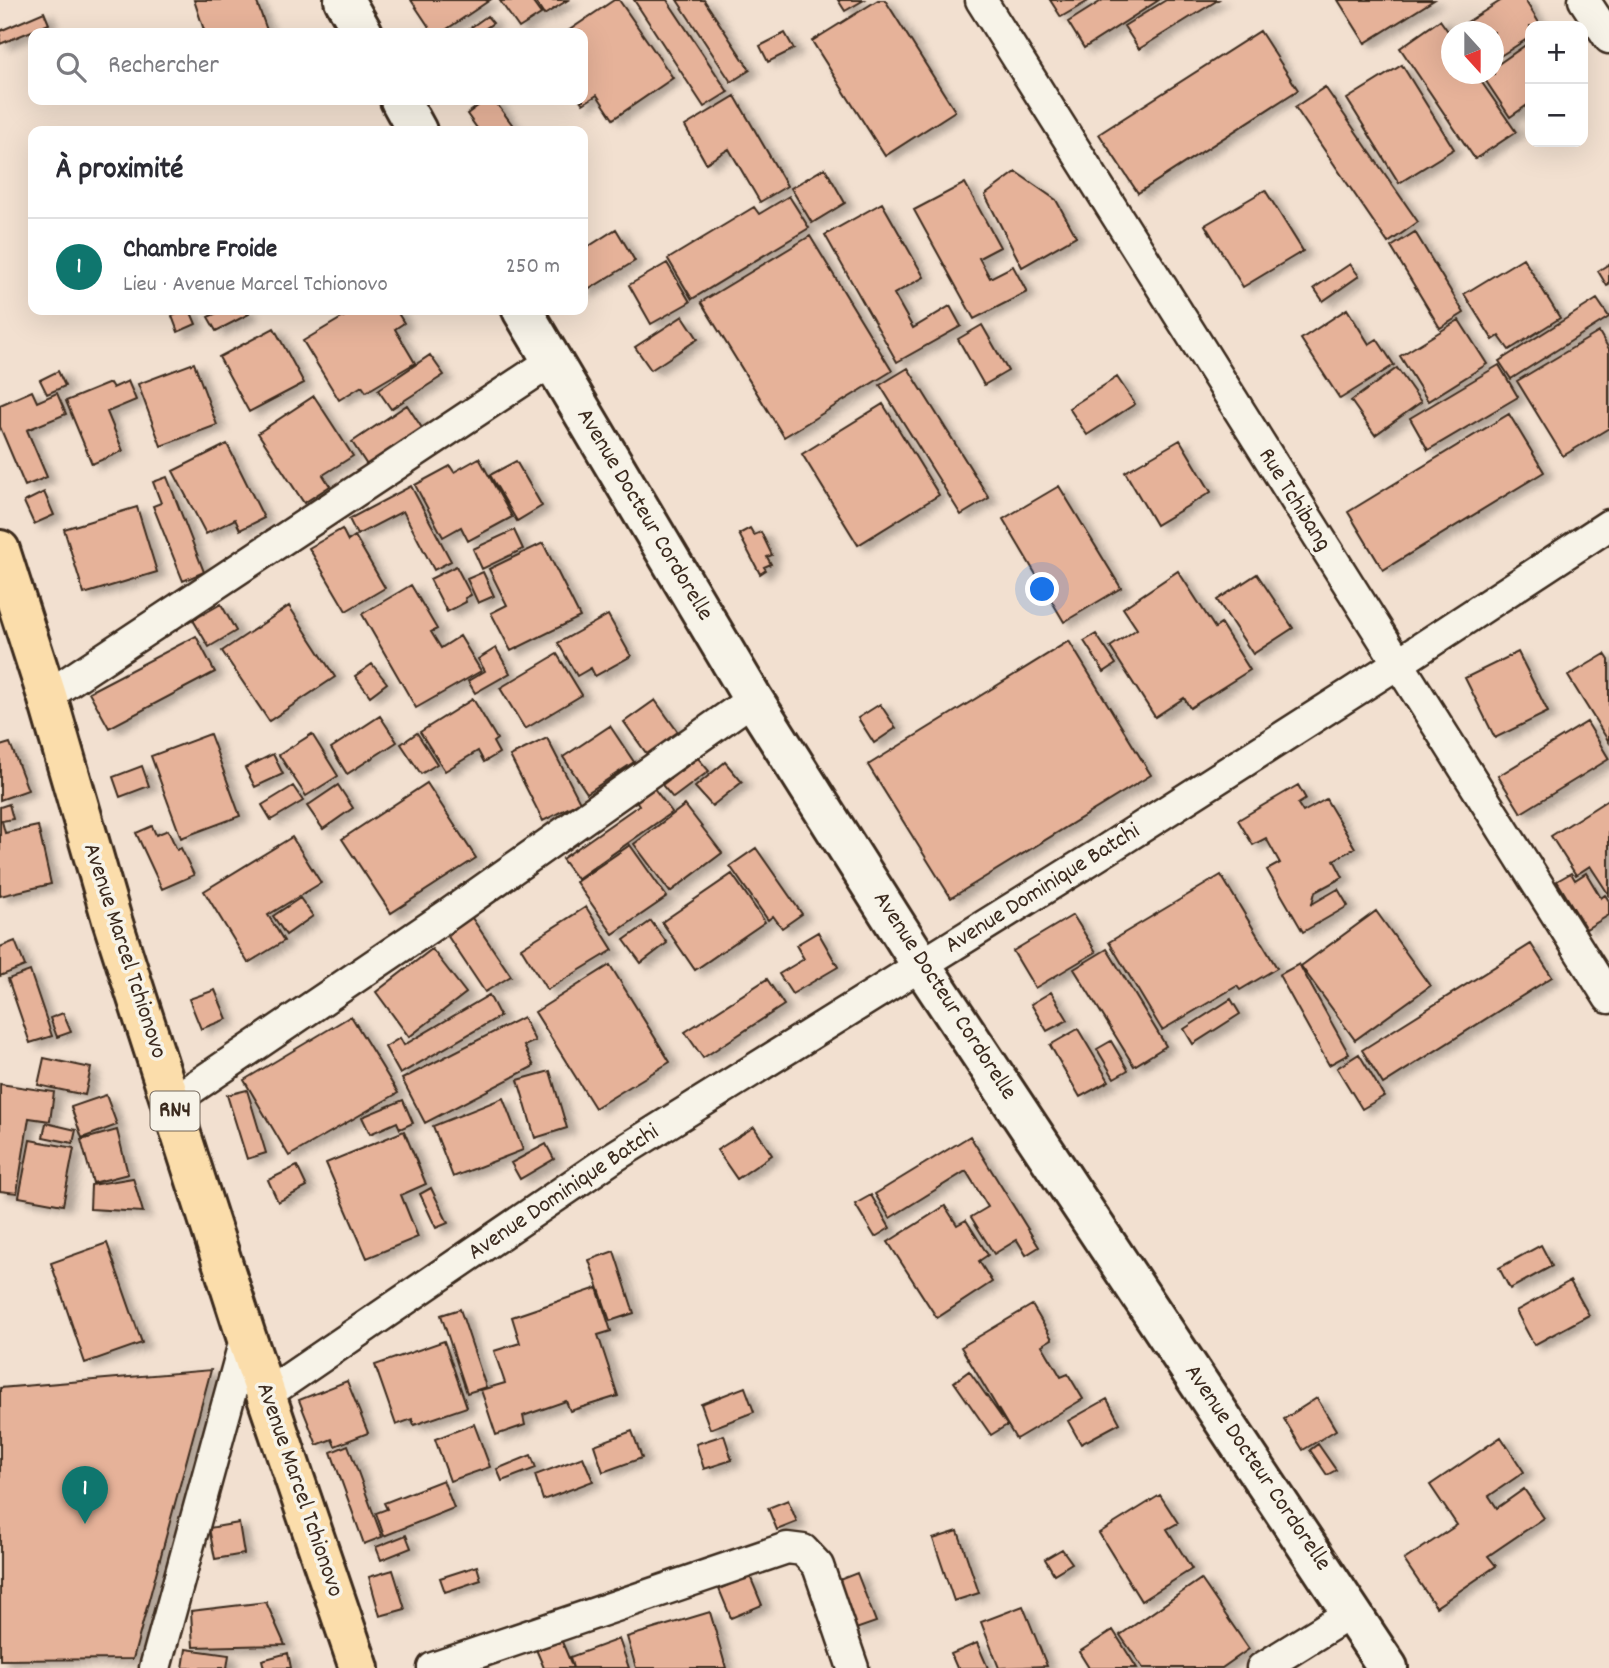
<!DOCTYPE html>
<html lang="fr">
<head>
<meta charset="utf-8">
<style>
  :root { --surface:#fff; --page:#f7f7f7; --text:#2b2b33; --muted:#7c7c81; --line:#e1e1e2; --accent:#0f766e }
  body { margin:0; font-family:Dekko,sans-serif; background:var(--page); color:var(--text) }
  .controls { position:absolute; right:21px; top:21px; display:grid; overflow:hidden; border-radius:14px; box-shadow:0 7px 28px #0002 }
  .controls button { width:63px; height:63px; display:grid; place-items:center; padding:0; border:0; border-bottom:2px solid var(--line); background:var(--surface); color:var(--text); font:35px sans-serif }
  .compass { position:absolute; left:1441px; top:21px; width:63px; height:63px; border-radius:50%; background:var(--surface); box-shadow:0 7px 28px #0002; rotate:159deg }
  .you { position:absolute; left:1043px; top:590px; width:24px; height:24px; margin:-18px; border:5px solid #fff; border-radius:50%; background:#1a73e8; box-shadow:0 0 0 10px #1a73e833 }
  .badge { display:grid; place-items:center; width:46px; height:46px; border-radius:50%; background:var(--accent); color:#fff; font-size:23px; font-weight:700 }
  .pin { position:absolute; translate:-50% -58px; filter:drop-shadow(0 2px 4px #0008) }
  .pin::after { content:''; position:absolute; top:37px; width:24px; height:21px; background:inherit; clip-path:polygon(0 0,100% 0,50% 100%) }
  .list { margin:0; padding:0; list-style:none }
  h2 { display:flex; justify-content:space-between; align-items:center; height:91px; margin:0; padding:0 28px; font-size:30px }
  h2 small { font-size:23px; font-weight:400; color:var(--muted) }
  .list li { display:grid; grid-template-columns:46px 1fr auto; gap:21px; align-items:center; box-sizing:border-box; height:98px; padding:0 28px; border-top:2px solid var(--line) }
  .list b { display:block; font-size:26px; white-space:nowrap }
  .list p { margin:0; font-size:23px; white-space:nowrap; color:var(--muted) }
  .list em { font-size:23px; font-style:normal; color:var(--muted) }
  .icon { flex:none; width:38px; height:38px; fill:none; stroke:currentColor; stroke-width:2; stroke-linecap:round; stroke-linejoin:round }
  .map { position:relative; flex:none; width:1609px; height:1668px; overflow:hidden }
  .search { position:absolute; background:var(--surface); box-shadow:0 7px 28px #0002; left:28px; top:28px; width:560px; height:77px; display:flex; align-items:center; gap:18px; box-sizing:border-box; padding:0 24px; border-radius:14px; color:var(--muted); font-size:26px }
  .panel { position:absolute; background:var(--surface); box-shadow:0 7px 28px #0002; left:28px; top:126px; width:560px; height:189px; border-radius:14px }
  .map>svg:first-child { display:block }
</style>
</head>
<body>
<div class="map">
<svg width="1609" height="1668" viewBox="0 0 1609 1668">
  <defs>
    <filter id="shadow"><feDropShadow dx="8" dy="4.5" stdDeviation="3.5" flood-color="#0004"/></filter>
  </defs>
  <rect width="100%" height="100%" fill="#f2e0d0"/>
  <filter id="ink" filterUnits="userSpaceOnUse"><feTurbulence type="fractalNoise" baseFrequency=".0143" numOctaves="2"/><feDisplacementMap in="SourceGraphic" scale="14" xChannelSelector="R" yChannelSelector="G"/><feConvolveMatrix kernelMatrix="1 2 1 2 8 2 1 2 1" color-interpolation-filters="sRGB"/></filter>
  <g filter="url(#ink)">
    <path fill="#e6b299" stroke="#3b2a1e" stroke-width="2" filter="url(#shadow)" d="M194 0H256L268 33H205Z
      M411 0H490L441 33H433Z
      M531 0 541 14 519 28 500 1Z
      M534 0H568L544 15Z
      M614 0H619L673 78 613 119 597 95 583 104 580 100H583V33H565Z
      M634 0H667L728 92 704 107Z
      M677 0H704L750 70 731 82Z
      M838 0H864L845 11Z
      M878 0H885L955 111 885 156 812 41Z
      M1050 0H1090L1061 17Z
      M1103 0H1159L1084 48 1068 22Z
      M1166 0H1218L1139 49 1124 26Z
      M1338 0H1434L1365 43Z
      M1502 0H1525L1541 26H1530V37L1494 60V32L1453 31Z
      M44 12 49 24 0 44V31Z
      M487 16 493 23 479 33H463Z
      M1440 20 1452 37V74H1476L1516 132 1475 159 1400 48Z
      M1260 31 1298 90 1138 193 1099 134Z
      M785 33 794 49 768 62 760 46Z
      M1530 42V103L1510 117 1482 75 1494 74V67Z
      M1402 65 1454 149 1399 183 1347 99Z
      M1325 87 1418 222 1388 243 1295 107Z
      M735 96 787 186 760 202 729 149 706 163 685 126Z
      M486 100H494L517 131H479L467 114Z
      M825 168 845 203 812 223 791 188Z
      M1016 172 1056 200 1076 236 1022 267 985 195Z
      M965 183 1000 247 979 258 990 278 1013 266 1027 292 974 319 914 210Z
      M1265 190 1303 251 1243 287 1205 225Z
      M789 196 809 228 692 299 668 259 754 207 759 214Z
      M882 203 924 277 894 294 913 328 950 306 961 326 897 362 825 235Z
      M616 229 635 261 583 293V250Z
      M1415 232 1464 313 1440 328 1391 247Z
      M810 236 892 371 784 437 701 302Z
      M1523 258 1560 318 1509 350 1499 336 1493 340 1464 294Z
      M667 263 690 302 651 324 629 285Z
      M1350 264 1359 276 1323 301 1314 288Z
      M1609 264V285L1607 286 1598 271Z
      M1597 299 1609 317 1511 379 1499 361Z
      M1347 309 1369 344 1377 339 1394 365 1340 399 1301 339Z
      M186 310H190L196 324 178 332 172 316Z
      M223 310H247L249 314 216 331 208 317Z
      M355 310H396L404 323 395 329 415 363 366 392 362 386 339 400 303 341Z
      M683 316 698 339 651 370 635 347Z
      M1459 320 1487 364 1428 401 1400 356Z
      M982 325 1008 371 984 385 958 339Z
      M274 328 304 383 249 412 219 357Z
      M1599 332 1609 349V428L1563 456 1517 381Z
      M430 355 444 375 391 409 378 390Z
      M194 363 217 425 161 446 138 384Z
      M1499 365 1518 397 1428 450 1410 418Z
      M908 368 989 498 961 515 880 385Z
      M1397 368 1421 402 1375 435 1351 401Z
      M58 371 65 386 47 394 40 380Z
      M1117 377 1135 404 1087 435 1069 408Z
      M128 381 136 400 107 412 123 451 92 464 66 401 110 383 113 388Z
      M32 391 37 402 57 393 66 414 27 430 47 477 25 486 0 427V405Z
      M314 396 353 456 323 475 330 486 304 503 258 433Z
      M883 404 939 495 858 545 802 454Z
      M407 405 422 428 367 465 352 442Z
      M1509 414 1544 472 1383 570 1348 512Z
      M1180 440 1211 492 1156 525 1125 472Z
      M227 444 264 518 240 530 235 519 206 534 173 471Z
      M479 458 512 517 468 541 461 527 443 537 415 485 450 466 454 472Z
      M516 461 542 506 517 521 490 475Z
      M167 477 204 572 183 581 153 506 161 503 153 482Z
      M411 486 451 561 434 570 403 511 357 535 349 519Z
      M1059 486 1121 588 1064 622 1003 519Z
      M44 492 54 515 34 524 24 502Z
      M137 507 157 572 84 594 64 529Z
      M750 528 754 535 761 532 772 555 767 557 771 564 764 567 766 570 760 574 739 534Z
      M342 529 348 541 355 536 385 588 346 611 309 548Z
      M514 530 523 549 482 569 473 549Z
      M543 543 580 617 511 651 491 613 507 605 489 569Z
      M456 566 471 595 465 598 466 602 447 612 430 579Z
      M1178 571 1215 628 1221 624 1250 670 1190 708 1184 698 1155 717 1110 647 1137 629 1123 608Z
      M483 572 494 596 478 603 467 579Z
      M1257 574 1293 628 1253 654 1217 600Z
      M411 585 437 629 431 632 441 648 460 636 481 671 416 708 362 614Z
      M221 604 236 631 209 647 193 620Z
      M289 606 335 677 269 721 222 651Z
      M608 615 631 656 595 676 591 668 577 676 558 643Z
      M1096 634 1116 664 1104 672 1084 641Z
      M196 636 215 672 109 728 89 692Z
      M1069 641 1151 775 951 898 868 765Z
      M496 648 510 673 475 693 468 681 485 671 478 659Z
      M1518 652 1548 712 1495 738 1465 678Z
      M557 654 582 695 525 729 500 688Z
      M1605 654 1609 660V742L1568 676Z
      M372 664 387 683 370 696 355 676Z
      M473 699 497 739 493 742 499 753 484 762 478 751 445 771 420 732Z
      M655 700 680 735 649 757 624 722Z
      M880 704 896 728 874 743 858 718Z
      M380 716 397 742 347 774 331 748Z
      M1587 722 1609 759 1521 813 1498 776Z
      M610 726 634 762 587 793 563 757Z
      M417 733 437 764 421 774 401 744Z
      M210 734 240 816 181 838 151 756Z
      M312 734 338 776 306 796 279 755Z
      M547 738 580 802 543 821 510 756Z
      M10 743 28 790 0 800V746Z
      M273 754 283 774 255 787 245 768Z
      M698 758 709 771 673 798 662 785Z
      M725 762 742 782 712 806 695 787Z
      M142 766 149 786 120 797 113 777Z
      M427 783 476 858 391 913 342 839Z
      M338 785 353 808 323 829 307 806Z
      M1298 785 1306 799 1298 804 1303 812 1326 799 1355 848 1334 860 1343 877 1315 892 1312 904 1338 889 1348 906 1303 932 1267 870 1280 863 1266 838 1253 845 1238 820Z
      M293 786 303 801 271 820 262 805Z
      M653 787 672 812 577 879 562 859 639 805 635 799Z
      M1609 799V895L1590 866 1576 875 1551 836Z
      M9 804 13 819 2 821 5 833 38 826 51 884 0 896V807Z
      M685 805 722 853 670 892 634 844Z
      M152 826 156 835 168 830 177 850 181 848 194 875 162 889 136 833Z
      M292 837 321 883 268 915 284 941 248 963 204 891Z
      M630 845 667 897 613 934 576 882Z
      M756 848 802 914 782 928 773 916 768 920 730 866Z
      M1571 873 1575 880 1586 873 1601 898 1605 895 1609 901V915L1586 929 1557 881Z
      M732 874 765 922 695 970 662 922Z
      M1221 875 1277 968 1240 990 1237 986 1162 1030 1109 942Z
      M300 898 313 916 286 935 273 916Z
      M586 907 613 950 547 990 521 948Z
      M1376 911 1430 986 1355 1040 1301 966Z
      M470 915 511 976 485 992 445 932Z
      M1073 915 1096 952 1035 988 1013 951Z
      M651 921 667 943 641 963 624 940Z
      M818 932 838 967 792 994 779 974 804 959 796 945Z
      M15 941 25 966 0 976V947Z
      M1531 944 1552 977 1383 1084 1362 1050Z
      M432 949 466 993 409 1037 376 992Z
      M1107 949 1166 1046 1134 1066 1074 969Z
      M1299 964 1349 1054 1329 1065 1279 975Z
      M610 965 670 1062 595 1108 535 1012Z
      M30 971 52 1036 30 1043 8 979Z
      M767 979 784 1005 703 1058 685 1032Z
      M215 990 227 1019 201 1029 189 999Z
      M1051 992 1068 1020 1047 1031 1031 1004Z
      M489 995 500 1016 400 1074 385 1047 400 1038 404 1045Z
      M1231 999 1240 1014 1193 1044 1184 1029Z
      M63 1013 71 1032 57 1037 50 1018Z
      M351 1016 398 1093 289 1156 244 1080Z
      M523 1017 535 1041 524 1046 534 1066 425 1123 402 1079Z
      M1078 1029 1109 1081 1080 1097 1050 1045Z
      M1111 1041 1128 1070 1114 1078 1097 1049Z
      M1359 1054 1384 1096 1362 1109 1337 1068Z
      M44 1058 91 1068 85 1095 38 1085Z
      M550 1071 567 1128 535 1138 518 1080Z
      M0 1084 54 1092 50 1121 29 1118 17 1193 0 1191Z
      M247 1090 266 1153 247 1159 227 1095Z
      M106 1095 117 1125 82 1138 71 1107Z
      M503 1098 523 1150 453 1177 433 1126Z
      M403 1100 413 1123 400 1129 397 1122 370 1134 362 1117Z
      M46 1123 76 1130 73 1143 43 1137Z
      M754 1127 772 1155 737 1179 717 1150Z
      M117 1130 128 1174 93 1183 81 1140Z
      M404 1131 426 1184 401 1195 418 1237 367 1258 326 1163Z
      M970 1136 1039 1247 1026 1255 1017 1240 994 1254 971 1217 988 1207 966 1171 890 1218 875 1194Z
      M30 1140 74 1148 63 1205 19 1197Z
      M546 1144 554 1159 520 1179 511 1163Z
      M297 1166 307 1187 278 1202 268 1180Z
      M133 1178 143 1212 90 1209 91 1185Z
      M431 1188 448 1223 436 1228 420 1194Z
      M871 1195 890 1228 875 1237 855 1204Z
      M945 1206 957 1225 966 1220 988 1255 979 1261 992 1282 937 1318 888 1242Z
      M107 1243 142 1343 85 1363 51 1263Z
      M1541 1245 1552 1266 1510 1289 1499 1268Z
      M614 1251 634 1313 610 1321 589 1260Z
      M1570 1281 1589 1315 1534 1345 1516 1311Z
      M597 1288 611 1331 598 1335 618 1396 570 1411 566 1401 523 1416 525 1425 496 1435 481 1390 505 1383 494 1351 520 1343 512 1317Z
      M1032 1305 1052 1339 1042 1345 1061 1377 1068 1374 1083 1399 1016 1439 961 1347Z
      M460 1309 486 1387 467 1393 441 1315Z
      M444 1341 467 1407 414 1425 412 1419 396 1425 375 1365Z
      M211 1370 133 1659 0 1660V1388Z
      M969 1371 1007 1425 991 1435 954 1382Z
      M347 1381 368 1433 335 1446 332 1439 317 1445 299 1400Z
      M745 1387 754 1412 710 1429 701 1404Z
      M1317 1398 1336 1430 1303 1450 1284 1419Z
      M1107 1399 1120 1423 1081 1444 1068 1421Z
      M474 1424 490 1467 450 1481 435 1439Z
      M632 1431 642 1458 603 1472 594 1445Z
      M724 1435 732 1460 704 1469 696 1444Z
      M1501 1437 1524 1472 1489 1496 1497 1508 1524 1489 1544 1518 1488 1556 1496 1566 1436 1607 1404 1560 1457 1525 1430 1485Z
      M1318 1444 1336 1470 1327 1475 1310 1450Z
      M348 1445 382 1537 364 1544 331 1452Z
      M531 1455 536 1468 502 1481 497 1469Z
      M583 1457 593 1481 543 1500 535 1475Z
      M443 1480 454 1508 384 1536 376 1513 387 1509 384 1503Z
      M1160 1495 1178 1523 1167 1529 1192 1569 1141 1601 1099 1533Z
      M788 1500 797 1522 777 1530 768 1508Z
      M239 1523 244 1554 215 1559 209 1528Z
      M958 1531 979 1593 954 1601 933 1539Z
      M406 1535 411 1548 381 1560 376 1547Z
      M1062 1549 1072 1563 1054 1574 1045 1559Z
      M477 1566 481 1580 445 1592 440 1578Z
      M393 1570 405 1609 380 1616 369 1577Z
      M857 1573 876 1622 853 1630 834 1582Z
      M750 1576 762 1605 731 1618 719 1589Z
      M1201 1579 1249 1649 1222 1668H1143L1120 1635Z
      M266 1602 285 1645 193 1647 191 1611Z
      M1023 1606 1047 1666 999 1668 981 1622Z
      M710 1612 726 1668H636L627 1637Z
      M1113 1630 1137 1668H1089L1079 1652Z
      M560 1637 573 1668H544L535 1647Z
      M619 1639 629 1668H573L570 1657Z
      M977 1643 988 1668H957L951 1654Z
      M186 1649 229 1655 227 1668H183Z
      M288 1653 291 1668H264L262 1660Z"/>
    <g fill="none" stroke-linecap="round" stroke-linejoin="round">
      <defs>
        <path id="street" d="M981 0 1609 998
          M1584 0 1609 38
          M47 696 552 361
          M172 1102 449 914 753 699
          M267 1394 612 1158 1101 853 1397 664 1609 525
          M155 1668 246 1336
          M433 1668 787 1548 803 1550 818 1566 853 1668
          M1262 1668 1352 1612"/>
        <path id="secondary" d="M344 0 363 33
          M400 100 417 131
          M522 310 753 699 922 966 1388 1668"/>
        <path id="highway" d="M0 550 47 696 112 920 246 1336 359 1668"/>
      </defs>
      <use href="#street" stroke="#3b2a1e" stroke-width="35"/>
      <use href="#secondary" stroke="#3b2a1e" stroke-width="44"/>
      <use href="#highway" stroke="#3b2a1e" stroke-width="44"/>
      <use href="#street" stroke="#f7f3e8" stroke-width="30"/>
      <use href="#secondary" stroke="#f7f3e8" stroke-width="38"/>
      <use href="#highway" stroke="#fbddab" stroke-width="38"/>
    </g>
  </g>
  <g text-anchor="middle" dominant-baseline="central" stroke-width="7" stroke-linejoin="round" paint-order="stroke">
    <rect fill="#f7f3e8" stroke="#73665b" stroke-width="2" x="150.5" y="1091.5" width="49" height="39" rx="5"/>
    <g font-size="23" font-weight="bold" fill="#3b2a1e">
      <text x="175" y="1111">RN4</text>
    </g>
    <g font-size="24" fill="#3b2a1e" stroke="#f7f3e8">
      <text transform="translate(1294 500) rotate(58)">Rue Tchibang</text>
      <text transform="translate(644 515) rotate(59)">Avenue Docteur Cordorelle</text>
      <text transform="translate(1043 889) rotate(-32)">Avenue Dominique Batchi</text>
      <text transform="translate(124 951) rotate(72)">Avenue Marcel Tchionovo</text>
      <text transform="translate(944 996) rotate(57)">Avenue Docteur Cordorelle</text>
      <text transform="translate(564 1193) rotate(-34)">Avenue Dominique Batchi</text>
      <text transform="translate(1257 1468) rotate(56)">Avenue Docteur Cordorelle</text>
      <text transform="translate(299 1490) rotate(71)">Avenue Marcel Tchionovo</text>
    </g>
  </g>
</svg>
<div class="controls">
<button>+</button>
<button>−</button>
</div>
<svg class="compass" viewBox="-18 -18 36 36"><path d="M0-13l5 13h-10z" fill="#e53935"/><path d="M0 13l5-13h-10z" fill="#7c7c81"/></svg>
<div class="you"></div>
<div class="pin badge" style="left:85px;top:1524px">1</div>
<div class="search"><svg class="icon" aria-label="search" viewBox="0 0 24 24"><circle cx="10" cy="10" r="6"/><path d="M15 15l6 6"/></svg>Rechercher</div>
<section class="panel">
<h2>À proximité<small></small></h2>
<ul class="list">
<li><span class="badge">1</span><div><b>Chambre Froide</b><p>Lieu · Avenue Marcel Tchionovo</p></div><em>250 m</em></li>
</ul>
</section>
</div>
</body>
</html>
